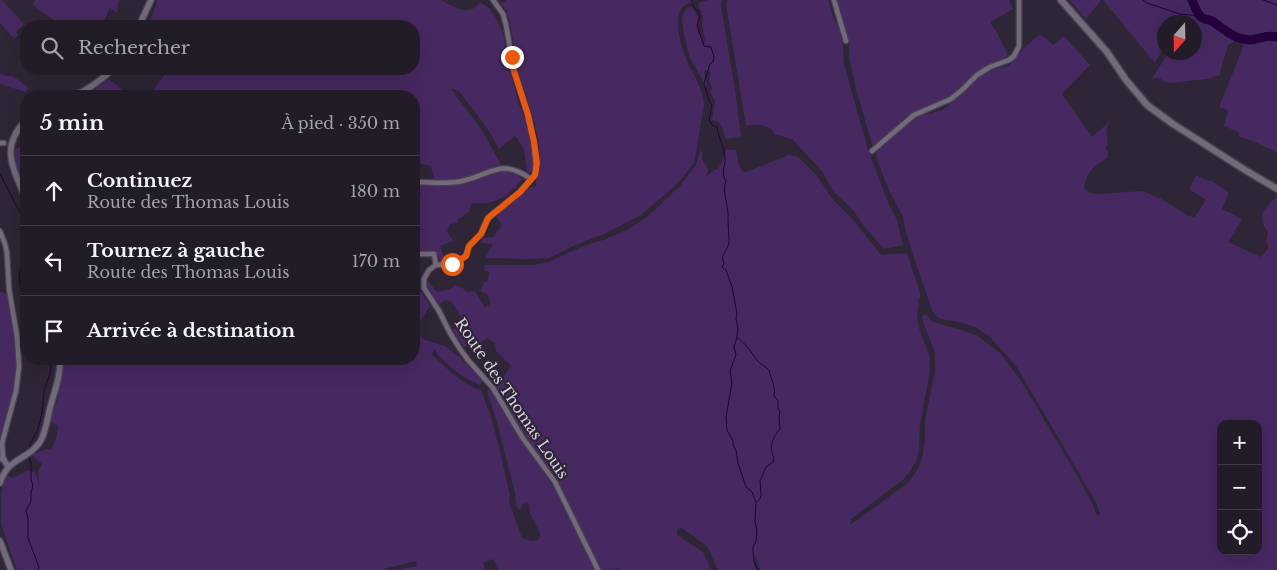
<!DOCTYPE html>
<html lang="fr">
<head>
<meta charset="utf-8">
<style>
  :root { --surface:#221c28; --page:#2e2934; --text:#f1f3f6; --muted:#a2a1a8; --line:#3f3a45 }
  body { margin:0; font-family:"Libre Baskerville",serif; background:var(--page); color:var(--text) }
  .controls { position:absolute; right:15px; bottom:15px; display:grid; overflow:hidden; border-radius:10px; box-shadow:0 5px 20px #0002 }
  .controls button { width:45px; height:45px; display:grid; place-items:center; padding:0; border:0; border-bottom:1px solid var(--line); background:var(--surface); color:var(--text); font:25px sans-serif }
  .compass { position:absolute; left:1157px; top:15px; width:45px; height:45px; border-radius:50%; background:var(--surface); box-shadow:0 5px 20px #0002; rotate:200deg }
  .stop { position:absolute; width:15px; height:15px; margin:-11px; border:4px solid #ea580c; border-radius:50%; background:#fff }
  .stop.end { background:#ea580c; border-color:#fff; box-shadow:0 1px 5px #0008 }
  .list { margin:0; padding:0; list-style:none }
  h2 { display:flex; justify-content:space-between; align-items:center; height:65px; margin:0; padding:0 20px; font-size:21px }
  h2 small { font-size:16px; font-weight:400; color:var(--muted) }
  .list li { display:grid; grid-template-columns:32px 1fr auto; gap:15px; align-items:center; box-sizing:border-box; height:70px; padding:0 20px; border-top:1px solid var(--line) }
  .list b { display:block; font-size:19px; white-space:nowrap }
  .list p { margin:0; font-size:16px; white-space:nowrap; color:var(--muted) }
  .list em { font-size:16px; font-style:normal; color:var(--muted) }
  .icon { flex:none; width:28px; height:28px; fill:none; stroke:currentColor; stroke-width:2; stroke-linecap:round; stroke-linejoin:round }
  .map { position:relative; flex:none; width:1277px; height:570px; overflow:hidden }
  .search { position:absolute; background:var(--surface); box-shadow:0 5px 20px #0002; left:20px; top:20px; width:400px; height:55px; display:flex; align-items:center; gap:12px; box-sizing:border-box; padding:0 18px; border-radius:20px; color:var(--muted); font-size:19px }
  .panel { position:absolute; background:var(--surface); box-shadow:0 5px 20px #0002; left:20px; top:90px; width:400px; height:275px; border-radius:20px }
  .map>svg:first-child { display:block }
</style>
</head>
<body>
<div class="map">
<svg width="1277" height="570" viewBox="0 0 1277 570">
  <rect width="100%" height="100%" fill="#2e2636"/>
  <path fill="#462961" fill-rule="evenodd" d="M0 0H2L24 24 16 32 18 35 14 39 0 23Z
    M35 0H119L117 5 118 7 117 13 110 8 101 26H63L42 12 37 9 33 4Z
    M158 0H441C455 7 469 18 480 2L489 8 496 18 503 33 508 62 519 105 528 124 534 166 532 173 527 172 524 149 515 136 499 149 487 128 459 91 450 88 482 130 501 165 466 178 452 180 435 181 431 166 414 162V96H149L169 69H414V26H152L150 21Z
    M507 0H690L691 2C687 4 683 6 681 9 673 23 683 53 689 66 696 79 704 91 704 106L694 163 678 183 641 215 606 233 573 246 549 258 526 259 485 258 493 244 482 243V238L493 237 502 226 496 216 530 187 536 186V178L540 167 538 139 534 121 518 72 510 22 507 11 500 2H505Z
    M709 0H722L721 5 735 90 741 136 726 139C723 130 722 121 712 120L715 101 710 92 712 88 709 80 710 71 705 70 704 72 707 87 705 89 703 81 689 56 683 29 682 19 683 15 687 8 691 6 698 17 697 26 703 44 705 40 702 25 703 17 698 3Z
    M727 0H828L834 19 839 27 843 45 844 64 869 153 890 207 897 220 903 245 884 249 864 226 853 210 833 191 822 171 806 154 792 139 774 134 772 129 758 124 746 126 726 5Z
    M837 0H1009L1013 9 990 22C992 26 995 29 997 33 1001 40 1004 48 1008 55 1001 62 990 63 981 69 970 75 963 87 953 95 941 104 925 108 912 115 900 122 883 137 873 147L857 93 849 57V44L846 30Z
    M1069 0H1101L1086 19Z
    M1103 0H1277V33L1266 32 1252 36 1242 34 1247 42C1256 41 1268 37 1277 41V152L1248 139 1239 137V132L1224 126 1228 110 1219 107 1244 45 1235 41 1228 45 1222 65 1220 75 1207 79 1169 83 1165 82 1158 77 1152 79 1168 53 1194 52V22L1197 21 1189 19 1183 22H1164V47L1155 63Z
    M1040 34 1053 45 1064 36 1090 65 1062 94 1092 137 1109 122 1106 130 1108 142 1106 149 1108 151 1107 158C1093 168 1087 170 1084 188L1090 193 1098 194 1143 191 1161 199 1189 216 1195 217 1206 200 1189 189 1196 175 1208 181 1210 180 1229 192 1222 209 1242 219 1228 242 1261 257 1269 247 1266 241 1268 232C1255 217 1266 207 1277 196V339L1276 341 1277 342V570H760L756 556 753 557 756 570H718L707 546 682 528 677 529V535L703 552 711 570H619L617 567 615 570H600L588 546 572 510 559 485 519 429 502 396 496 388 511 366 496 351 495 343 487 338 475 346 472 343 464 347 456 336 453 330 463 320 451 301 446 300 439 304C434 297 425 290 427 280L437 292 450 289 455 285 464 289 466 292 475 291 485 308 491 303 487 294 480 291 484 283 488 280 489 272 484 270 485 265H533L549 262 581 247 603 240 627 230 648 216 680 186 696 165 700 150 702 153V159L708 169 706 177 713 171 718 169 722 162 726 149 736 150 739 166 744 173 788 155 798 157 817 176 833 200 854 221 881 255 907 253 920 292V298L917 301 919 302 917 316 919 328 929 355 930 371 920 424 919 449 917 459 911 470 904 479 851 519 850 525 908 483 918 469 922 459 925 439V421L935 371V352L924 325 922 316 926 314 933 322 962 330 978 336 1001 354 1021 381 1074 470 1093 505 1097 516 1100 514 1097 504 1017 367 989 336 975 327 959 322 941 319 935 315 932 310 916 264 905 229 903 217 888 188 876 157 877 151 881 145 912 119 920 115 933 113 942 110 962 95 980 75 990 70 1009 66 1023 49ZM1221 424H1258V551H1221Z
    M0 74 5 76H13L29 88 26 92 0 84Z
    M109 79 130 96H91V92Z
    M20 147 26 151V188C19 174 10 166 16 149Z
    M509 170 517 174 522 179C516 190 499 202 486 203 479 204 477 201 471 204L469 212 458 219V223L450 224 447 231 453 241 440 246 445 261H440L436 251C429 250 420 253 414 247V197L421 195 418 185C434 185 451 188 467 183 481 179 494 171 509 170Z
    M421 278 419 289 430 306 417 326 414 328V284Z
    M0 291 6 294C13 325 20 358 13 390 10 407 4 423 0 439Z
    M414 333 425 340 445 346 460 358 483 381 480 385C465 379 442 363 434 349L432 355C446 367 462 385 481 390L492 420 503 464 510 496 509 502 522 538 532 541 538 540 541 535 530 513 529 503 523 504 521 509H518L516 504 515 493 496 419 487 391 490 389 517 434 555 488 583 545 596 570H499L497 568 494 559 482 563 484 565 485 570H396L417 566 416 561 380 570H17L1 524V497L3 482 5 475 12 478 27 471 35 472 39 485 38 471 42 464 32 455 46 449 51 450 56 439 58 426 50 421 57 401 62 369 69 359H414Z"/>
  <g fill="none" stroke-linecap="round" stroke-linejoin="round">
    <path stroke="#24003e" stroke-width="1" d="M1143 0 1147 3 1180 14 1200 16
      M1263 0 1277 5
      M692 1V0
      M693 5 696 10 698 11 700 16 697 25 698 29 704 46 711 47 714 57 713 62 710 64 704 83 709 101 712 105 709 120 713 126 717 127C718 137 724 147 725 156 726 165 720 173 726 181 722 192 727 200 728 212 728 215 728 218 728 220 728 227 729 234 729 241 729 250 719 255 724 263L722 267 726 270 732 287 737 314 736 319 738 328 737 337 734 347 736 355 730 371 732 383 726 417 727 430 733 441V445L736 450 738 463 746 487 752 492 756 502 755 521 757 531 756 542 753 546V551L754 562 758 570
      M0 174 26 224
      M26 233 23 252V258L19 275 22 303 26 308
      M738 338C746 344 751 352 757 360 760 364 765 366 769 370 771 379 776 387 774 396L778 401V408L780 411 779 418 780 429C773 437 768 448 774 457L773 462 766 467 760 481 761 495 760 499 757 502
      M29 451C30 441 35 437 38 429 42 417 43 405 44 393 46 379 54 373 50 359
      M30 455 29 458 31 463V479L33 486 31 492V502L26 511 28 518V538L39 567 38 570"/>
    <path stroke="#24003e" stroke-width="9" d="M1192 0C1194 5 1197 13 1201 17 1205 20 1208 19 1212 21 1224 29 1235 40 1250 40 1261 39 1266 34 1277 37"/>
    <defs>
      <path id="minor" d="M493 0 503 14 506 25 514 71 528 115 534 143 536 169 535 175 520 192 488 218 481 234 469 246 466 256 457 262 452 264 436 265 429 270 424 279V288L439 311 450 333 460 349 468 360 493 388 522 437 555 482 598 570
        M834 0 846 41
        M0 143H4
        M872 151 914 115 951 99 962 90 977 75 990 67 1009 60 1014 56 1019 46V0
        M414 182C428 182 443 184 457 182 490 177 499 156 531 179
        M0 231 5 244 7 253 9 289 17 336 19 366 16 391 2 443 3 458 0 459
        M414 252 419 254H434L436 265"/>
      <path id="tertiary" d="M139 26 151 0
        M73 96C89 90 101 80 113 69
        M26 120C0 147 12 166 26 199
        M3 458 8 467
        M0 483C8 457 27 461 40 442 45 434 47 422 49 412 53 395 61 377 60 359
        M0 541 11 570"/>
      <path id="secondary" d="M1061 0 1107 52 1126 80 1147 105 1173 124 1245 170 1277 189"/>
    </defs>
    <use href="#minor" stroke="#48424f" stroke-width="7"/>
    <use href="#tertiary" stroke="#48424f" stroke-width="8"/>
    <use href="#secondary" stroke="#48424f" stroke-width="9"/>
    <use href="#minor" stroke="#72697b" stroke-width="4.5"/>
    <use href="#tertiary" stroke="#72697b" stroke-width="5.5"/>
    <use href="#secondary" stroke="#72697b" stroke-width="6"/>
  </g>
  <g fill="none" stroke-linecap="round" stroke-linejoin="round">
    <path stroke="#ea580c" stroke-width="6" d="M452 264 457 262 466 256 469 246 481 234 488 218 520 192 535 175 537 163 534 142 528 115 514 71 512 57"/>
  </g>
  <g text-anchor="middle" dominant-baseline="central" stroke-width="4.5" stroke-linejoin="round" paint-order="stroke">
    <g font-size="15" fill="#d6d2dc" stroke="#2e2636">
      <text transform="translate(512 398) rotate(56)">Route des Thomas Louis</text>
    </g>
  </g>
</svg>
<div class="controls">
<button>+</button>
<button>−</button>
<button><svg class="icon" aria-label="locate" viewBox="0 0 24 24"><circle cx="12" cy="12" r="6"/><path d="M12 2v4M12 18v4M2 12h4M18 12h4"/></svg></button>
</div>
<svg class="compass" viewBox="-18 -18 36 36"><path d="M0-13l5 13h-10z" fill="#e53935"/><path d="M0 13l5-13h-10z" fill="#a2a1a8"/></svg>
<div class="stop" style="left:452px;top:264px"></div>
<div class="stop end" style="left:512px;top:57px"></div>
<div class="search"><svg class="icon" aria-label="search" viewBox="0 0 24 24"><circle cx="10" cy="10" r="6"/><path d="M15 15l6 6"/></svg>Rechercher</div>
<section class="panel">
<h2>5 min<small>À pied · 350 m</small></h2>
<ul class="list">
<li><svg class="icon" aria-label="ahead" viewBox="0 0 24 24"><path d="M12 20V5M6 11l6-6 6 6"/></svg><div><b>Continuez</b><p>Route des Thomas Louis</p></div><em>180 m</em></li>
<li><svg class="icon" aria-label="left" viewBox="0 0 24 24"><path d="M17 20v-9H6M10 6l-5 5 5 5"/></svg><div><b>Tournez à gauche</b><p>Route des Thomas Louis</p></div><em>170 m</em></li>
<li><svg class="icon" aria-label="arrive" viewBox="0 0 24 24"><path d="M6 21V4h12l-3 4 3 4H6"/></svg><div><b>Arrivée à destination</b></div></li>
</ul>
</section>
</div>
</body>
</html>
